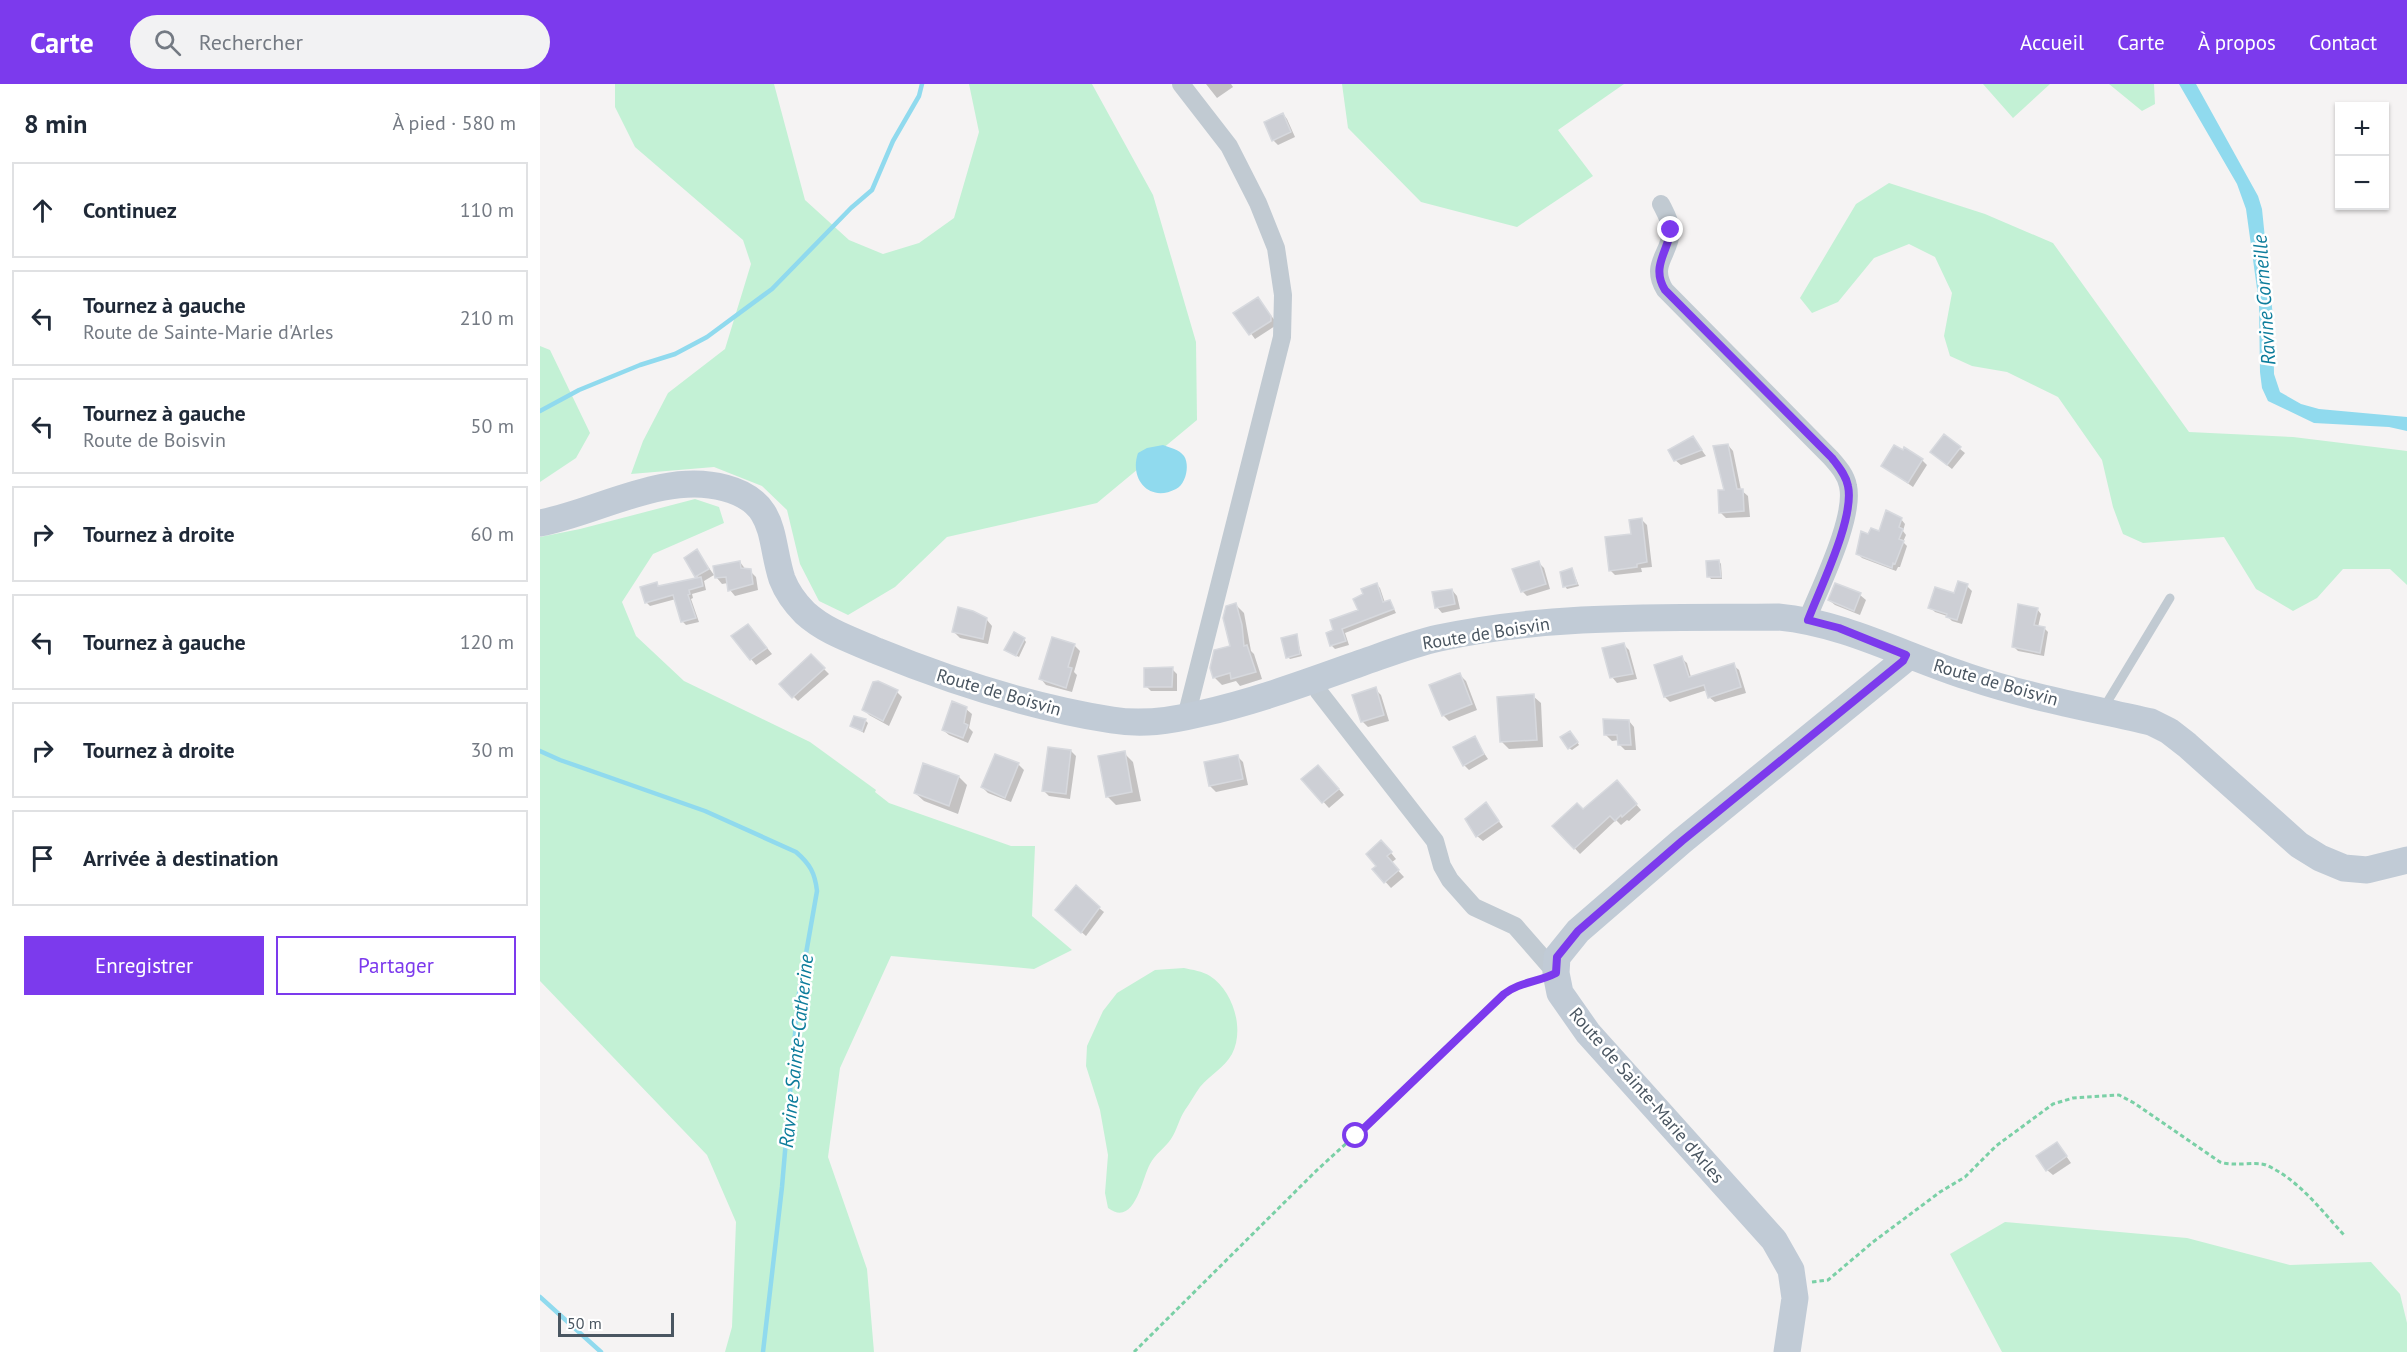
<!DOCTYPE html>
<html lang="fr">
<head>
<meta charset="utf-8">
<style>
  :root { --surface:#fff; --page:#f2f2f3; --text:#1f2937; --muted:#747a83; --line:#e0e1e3; --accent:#7c3aed }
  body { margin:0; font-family:"PT Sans",sans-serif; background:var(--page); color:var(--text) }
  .controls { position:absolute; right:18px; top:18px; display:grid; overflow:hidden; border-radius:0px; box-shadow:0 2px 4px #0004 }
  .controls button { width:54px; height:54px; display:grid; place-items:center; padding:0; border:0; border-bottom:2px solid var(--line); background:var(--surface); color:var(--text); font:30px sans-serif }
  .scale { position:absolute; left:18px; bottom:15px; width:116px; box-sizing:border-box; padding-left:6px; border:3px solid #4a5661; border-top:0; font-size:16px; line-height:21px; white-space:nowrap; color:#4a5661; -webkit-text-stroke:4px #fff; paint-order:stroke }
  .stop { position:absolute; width:18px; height:18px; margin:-14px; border:4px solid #7c3aed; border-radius:50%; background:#fff }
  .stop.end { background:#7c3aed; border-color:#fff; box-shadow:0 2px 6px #0008 }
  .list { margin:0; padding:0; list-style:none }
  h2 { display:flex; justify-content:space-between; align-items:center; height:78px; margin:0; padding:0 24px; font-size:26px }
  h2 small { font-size:20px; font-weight:400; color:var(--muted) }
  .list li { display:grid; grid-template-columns:39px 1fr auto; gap:18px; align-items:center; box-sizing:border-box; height:96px; margin:0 12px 12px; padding:0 12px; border:2px solid var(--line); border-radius:0px }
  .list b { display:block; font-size:22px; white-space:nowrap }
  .list p { margin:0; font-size:20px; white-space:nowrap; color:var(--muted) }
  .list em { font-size:20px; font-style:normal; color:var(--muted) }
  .actions { display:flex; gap:12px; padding:18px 24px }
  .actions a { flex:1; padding:14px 0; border:2px solid var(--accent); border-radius:0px; text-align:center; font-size:21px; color:var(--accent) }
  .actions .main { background:var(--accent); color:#fff }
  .icon { flex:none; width:33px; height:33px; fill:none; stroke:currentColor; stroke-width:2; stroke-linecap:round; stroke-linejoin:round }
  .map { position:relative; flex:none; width:1867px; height:1268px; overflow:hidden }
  header { display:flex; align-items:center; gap:36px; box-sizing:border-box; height:84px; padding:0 30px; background:var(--accent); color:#fff }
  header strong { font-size:28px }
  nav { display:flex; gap:33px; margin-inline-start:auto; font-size:21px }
  .search { width:420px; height:54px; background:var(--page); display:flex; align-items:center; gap:15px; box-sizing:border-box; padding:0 21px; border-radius:33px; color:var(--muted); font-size:22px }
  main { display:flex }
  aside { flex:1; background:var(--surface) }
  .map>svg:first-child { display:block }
</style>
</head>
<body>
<header>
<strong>Carte</strong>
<div class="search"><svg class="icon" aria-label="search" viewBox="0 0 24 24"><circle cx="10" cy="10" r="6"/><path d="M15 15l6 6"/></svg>Rechercher</div>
<nav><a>Accueil</a><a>Carte</a><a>À propos</a><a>Contact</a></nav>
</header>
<main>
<aside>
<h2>8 min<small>À pied · 580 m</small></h2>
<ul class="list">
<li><svg class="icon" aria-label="ahead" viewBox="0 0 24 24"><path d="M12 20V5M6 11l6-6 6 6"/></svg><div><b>Continuez</b></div><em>110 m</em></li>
<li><svg class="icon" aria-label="left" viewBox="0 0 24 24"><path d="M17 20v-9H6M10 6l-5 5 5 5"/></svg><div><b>Tournez à gauche</b><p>Route de Sainte-Marie d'Arles</p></div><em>210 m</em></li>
<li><svg class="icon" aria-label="left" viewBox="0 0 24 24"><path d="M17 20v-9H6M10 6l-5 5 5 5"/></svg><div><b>Tournez à gauche</b><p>Route de Boisvin</p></div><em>50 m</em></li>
<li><svg class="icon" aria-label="right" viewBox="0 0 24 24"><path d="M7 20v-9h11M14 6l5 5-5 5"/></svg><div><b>Tournez à droite</b></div><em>60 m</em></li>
<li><svg class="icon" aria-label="left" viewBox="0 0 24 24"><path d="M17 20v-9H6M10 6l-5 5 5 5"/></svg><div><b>Tournez à gauche</b></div><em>120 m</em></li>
<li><svg class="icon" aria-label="right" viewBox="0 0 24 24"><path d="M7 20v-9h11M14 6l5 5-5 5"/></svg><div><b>Tournez à droite</b></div><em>30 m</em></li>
<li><svg class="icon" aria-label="arrive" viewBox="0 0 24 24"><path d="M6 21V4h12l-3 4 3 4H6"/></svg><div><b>Arrivée à destination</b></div></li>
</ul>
<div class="actions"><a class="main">Enregistrer</a><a>Partager</a></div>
</aside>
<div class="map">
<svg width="1867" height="1268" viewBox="0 0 1867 1268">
  <rect width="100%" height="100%" fill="#f5f3f3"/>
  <path fill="#c3f1d5" d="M75 0H234L265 116 309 156 343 170 379 159 414 134 439 48 429 0H552L613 111 656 258 657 336 557 419 407 453 355 503 308 531 279 517 260 480 247 426 222 402 174 383 91 390 103 357 128 309 185 265 211 180 203 156 95 63 75 23Z
    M802 0H1084L1018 46 1053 92 977 143 881 118 808 44Z
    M1443 0H1510L1473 34Z
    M1569 0H1614L1615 20 1602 27Z
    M1349 99 1445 130 1513 159 1649 348 1753 353 1867 367V501L1850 485H1803L1777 514 1753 527 1716 505 1684 453 1603 459 1583 450 1573 423 1562 376 1518 313 1467 288 1432 282 1410 272 1404 252 1412 209 1395 173 1369 160 1334 174 1298 218 1272 229 1260 214 1316 120Z
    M0 262 10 266 50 349 36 374 0 398Z
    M155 415 179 423 184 439 113 470 82 518 96 552 144 597 270 658 336 706 335 708 349 719 471 762H495L492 832 532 866 494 885 351 872 300 984 288 1073 327 1185 334 1268H185L192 1243 196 1138 167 1071 0 897V453L40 445Z
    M644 884C653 886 662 887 670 892 693 907 705 945 692 970 684 984 670 991 660 1003 655 1010 650 1019 645 1026 639 1035 637 1046 631 1055 625 1064 615 1070 610 1080 602 1094 595 1144 568 1124L565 1109 568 1071 560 1026 546 982 547 962 563 927 577 909 615 886Z
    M1465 1138 1647 1154 1750 1181 1831 1178 1860 1210 1867 1239V1268H1462L1410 1170Z"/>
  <path fill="#90daee" d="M1639 0H1656L1718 112 1722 125 1733 233 1734 290 1740 308 1761 320 1779 325 1867 333V347L1849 343 1774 339 1728 317 1722 304 1720 288 1719 219 1706 125 1697 100Z
    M623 361C630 364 639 365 644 372 650 381 646 400 636 405 609 419 589 395 598 369L607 364Z"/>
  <path fill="#0003" d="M666 0H691L693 3 677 14Z
    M743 30 747 35 755 53 738 61 733 56Z
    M718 215 736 238 735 242 715 255 696 229Z
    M1404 352 1425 369 1412 385 1397 373Z
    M1153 354 1166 372 1141 381 1135 376Z
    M1188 361 1193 367 1201 406 1208 412 1210 433 1186 434 1180 428 1186 407Z
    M1382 376 1387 381 1373 403 1343 382Z
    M1361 435 1365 440 1363 447 1366 451 1363 458 1367 462 1360 483H1358L1356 487 1322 474 1318 470 1329 452Z
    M1102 436 1107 441 1112 483 1101 484 1102 488 1075 491 1070 486Z
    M157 467 174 491 164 497 166 506 152 510 153 514 151 515 159 538 146 541 142 537 136 515 110 522 106 518 117 500 120 503 159 495 146 474Z
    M1179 477 1181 480 1182 495H1171L1169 492Z
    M200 478 206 486 210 487 216 493 218 506 195 512 190 506 188 499 182 500 177 494Z
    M999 479 1004 484 1010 505 987 512 982 507Z
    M1032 485 1039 502 1027 505 1025 502Z
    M836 500 840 504 845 519 850 517 856 529 805 549 809 561 795 565 791 561 788 550 820 527 825 511Z
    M1296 501 1320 511 1326 516 1320 531 1295 521 1289 516Z
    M1427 502 1432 507 1422 540 1412 537 1407 532 1395 528 1390 523Z
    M912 506 917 512 920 525 902 529 897 523Z
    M696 521 704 529 711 567 714 570 722 595 700 602 696 597 682 601 674 593 692 563Z
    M1497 525 1501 530 1498 543 1504 544 1508 548 1504 572 1478 567 1474 563Z
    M447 536 452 542 448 560 420 554 414 548Z
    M214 548 232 570 216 581 211 575Z
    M756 552 762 572 750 575 748 573Z
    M484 555 486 558 479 573 469 568Z
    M1083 560 1089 566 1097 595 1077 599 1072 593Z
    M534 561 540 567 534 588 537 591 532 608 506 601 501 595Z
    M271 572 289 590 258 617 241 600Z
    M1141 574 1147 579 1151 593 1193 581 1199 586 1206 609 1175 618 1169 613 1167 606 1130 618 1125 613Z
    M632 585 637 590V607H611L606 602Z
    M920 591 926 597 937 626 909 637 903 631Z
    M835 605 841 611 849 637 828 643 822 637Z
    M357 608 362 613 349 642 329 631 324 625Z
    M993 612 1001 619 1003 663 969 665 962 658Z
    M426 625 432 630 429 644 433 648 428 659 409 651 403 646Z
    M325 636 328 639 324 649 312 642Z
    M1089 637 1094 643 1096 666H1085L1079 660V656L1072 657 1066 651Z
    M1033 651 1039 661 1032 666 1029 664Z
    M934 654 948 675 929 686 924 681Z
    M531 667 536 672 530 715 509 712 504 707Z
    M584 669 593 678 601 717 576 721 567 712Z
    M697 672 703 678 708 701 676 708 670 702 666 679Z
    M478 680 484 686 471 718 448 709 442 703Z
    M784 688 804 711 789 724 763 695Z
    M419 693 427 701 418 730 384 717 375 709Z
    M1082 704 1101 726 1089 737 1087 736 1081 741 1076 736 1040 770 1014 742Z
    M946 720 963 743 943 757 937 752Z
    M847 764 856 775 851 779 864 793 851 804 834 785 838 782Z
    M559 824 564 828 546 852 521 830Z
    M1522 1066 1531 1079 1513 1091 1507 1086Z"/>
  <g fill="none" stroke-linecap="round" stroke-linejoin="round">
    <path stroke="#90daee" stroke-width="4.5" d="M0 327 39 306 100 281 135 270 167 253 232 205 311 124 332 106 353 57 379 12 382 0
      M0 667 20 676 165 727 256 768C270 780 275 789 277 807L258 915 242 1103 223 1268
      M0 1213 61 1268"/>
  </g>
  <path fill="#cdcfd5" stroke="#d7d9de" stroke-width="1.5" d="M743 29 751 48 732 57 724 38Z
    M718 213 731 232V237L709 251 693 229Z
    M1404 350 1421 363 1407 381 1390 368Z
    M1153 352 1162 366 1134 377 1128 366Z
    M1188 360 1197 405H1203L1204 427 1179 429 1178 406H1184L1173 362Z
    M1354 361 1363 366 1364 363 1383 375 1368 399 1341 382Z
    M1346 426 1362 434 1359 443 1363 445 1359 455 1364 457 1355 480 1353 479 1352 484 1316 470 1321 447 1328 450 1331 444 1339 447Z
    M1102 434 1107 478 1097 480V483L1069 487 1065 453 1091 450 1089 436Z
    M157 465 169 485 155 493 144 474Z
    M1179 476 1181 493H1167L1166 477Z
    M200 477 201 484 211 485 213 500 188 507 186 493 175 494 173 482Z
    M999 477 1006 500 981 508 972 485Z
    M1032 484 1037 500 1023 503 1020 488Z
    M161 493 163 502 149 506 150 510 148 511 156 534 141 538 133 511 105 519 100 503 117 498 118 502Z
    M1418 497 1428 500 1417 536 1406 533 1407 530 1388 524 1395 503 1414 509Z
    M837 499 843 518 850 516 854 525 802 545 806 557 790 562 786 549 793 546 790 536 818 526 813 515 823 510 821 505Z
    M1295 499 1321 509 1314 527 1288 516Z
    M912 505 915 520 895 524 892 508Z
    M696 519 702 541 704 562 707 561 716 588 691 595 690 589 673 594 670 584 674 566 690 562 683 534 686 522Z
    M1478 520 1498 524 1494 541 1505 543 1500 569 1472 563Z
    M418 523 433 527 447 534 443 555 412 548Z
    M208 540 227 564 210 576 191 552Z
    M474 548 485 554 476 572 464 566Z
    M757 550 760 570 746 574 741 554Z
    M512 553 535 560 528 583 532 584 526 604 499 595Z
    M1084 559 1093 590 1070 594 1062 564Z
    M271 570 285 584 252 614 239 600Z
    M1142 572 1149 593 1194 579 1201 603 1168 614 1164 601 1124 613 1114 581Z
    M633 583 632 603H604V584Z
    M920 589 932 620 902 632 889 601Z
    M338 597 358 606 343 637 322 626 333 598Z
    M836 603 844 631 821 638 812 611Z
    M994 610 997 656 960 658 957 613Z
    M412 617 427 623 424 639 428 641 423 654 402 646Z
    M314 632 326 635 322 647 310 642Z
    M1063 635 1089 636 1091 661H1078L1077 651H1064Z
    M1030 647 1038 658 1028 665 1020 653Z
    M935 652 944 670 923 682 913 663Z
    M508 663 531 666 526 710 502 707Z
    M585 667 592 708 566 713 558 672Z
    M455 670 479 679 465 714 441 703Z
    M698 671 703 695 669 702 664 678Z
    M383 679 419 692 409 722 374 709Z
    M778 681 799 705 782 719 761 695Z
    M1077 696 1097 720 1082 733 1081 731 1075 737 1070 732 1034 765 1012 742 1037 719 1043 725Z
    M946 718 959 737 936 753 925 735Z
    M841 756 852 768 847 772 859 786 844 799 832 785 836 782 826 770Z
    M536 801 560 823 541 849 515 826Z
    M1517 1058 1527 1072 1506 1087 1496 1072Z"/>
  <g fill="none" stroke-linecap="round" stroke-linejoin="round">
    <path stroke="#7ad0a6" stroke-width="3" stroke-dasharray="4.5 3" stroke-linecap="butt" d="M1272 1198 1288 1196 1333 1158 1400 1108 1425 1093 1456 1062 1513 1020 1533 1014 1579 1011 1594 1019 1680 1078C1694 1083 1716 1077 1726 1081 1758 1095 1781 1126 1804 1151
      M594 1268 777 1086 866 1005 964 910 979 901 996 897"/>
    <path stroke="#c1cad2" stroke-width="9" d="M1563 625 1630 514"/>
    <path stroke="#c1cad2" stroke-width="18" d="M641 0 689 62 718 119 736 164 743 211 742 253 646 633
      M1121 120C1125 128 1131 138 1131 147 1130 171 1109 180 1125 206L1291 374C1298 382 1306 391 1308 402 1315 434 1280 503 1267 536
      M775 595 779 608 895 757 902 782 910 796 934 823 975 842 1016 889"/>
    <path stroke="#c1cbd6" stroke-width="27" d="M0 439C58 428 125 387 185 404 238 418 229 455 242 495 247 508 256 520 265 529 286 548 312 556 337 567 413 598 491 623 572 636 602 641 630 637 659 630 714 618 768 598 821 579 847 570 872 560 899 554 1010 530 1125 534 1238 533 1305 539 1366 573 1429 593 1488 613 1550 624 1611 638L1629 647 1647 661 1759 761 1780 774 1804 784 1827 786 1867 776
      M1247 1268 1255 1214 1251 1186 1234 1156 1048 949 1020 909 1016 889 1017 873 1038 847 1142 757 1363 577 1366 571"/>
  </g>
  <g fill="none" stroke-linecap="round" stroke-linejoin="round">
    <path stroke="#7c3aed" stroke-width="8" d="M816 1052 964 910C979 898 999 898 1016 889L1017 873 1038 847 1142 757 1363 577 1366 571 1299 544 1268 536C1280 504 1315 434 1308 402 1306 391 1298 382 1292 374L1125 206C1111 183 1127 169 1131 146"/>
  </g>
  <g text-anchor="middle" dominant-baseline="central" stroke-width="5" stroke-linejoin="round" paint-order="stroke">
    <g font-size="18" fill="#4a5661" stroke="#fff">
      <text transform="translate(946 549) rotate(-9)">Route de Boisvin</text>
      <text transform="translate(1456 598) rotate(16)">Route de Boisvin</text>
      <text transform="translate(459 608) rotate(16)">Route de Boisvin</text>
      <text transform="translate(1107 1011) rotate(49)">Route de Sainte-Marie d'Arles</text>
    </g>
    <g font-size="20" font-style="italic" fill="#0c7c9b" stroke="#fff">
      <text transform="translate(1724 216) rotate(-94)">Ravine Corneille</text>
      <text transform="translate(256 967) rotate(-84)">Ravine Sainte-Catherine</text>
    </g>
  </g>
</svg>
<div class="controls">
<button>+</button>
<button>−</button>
</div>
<div class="scale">50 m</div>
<div class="stop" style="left:816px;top:1052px"></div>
<div class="stop end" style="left:1131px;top:146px"></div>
</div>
</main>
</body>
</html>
